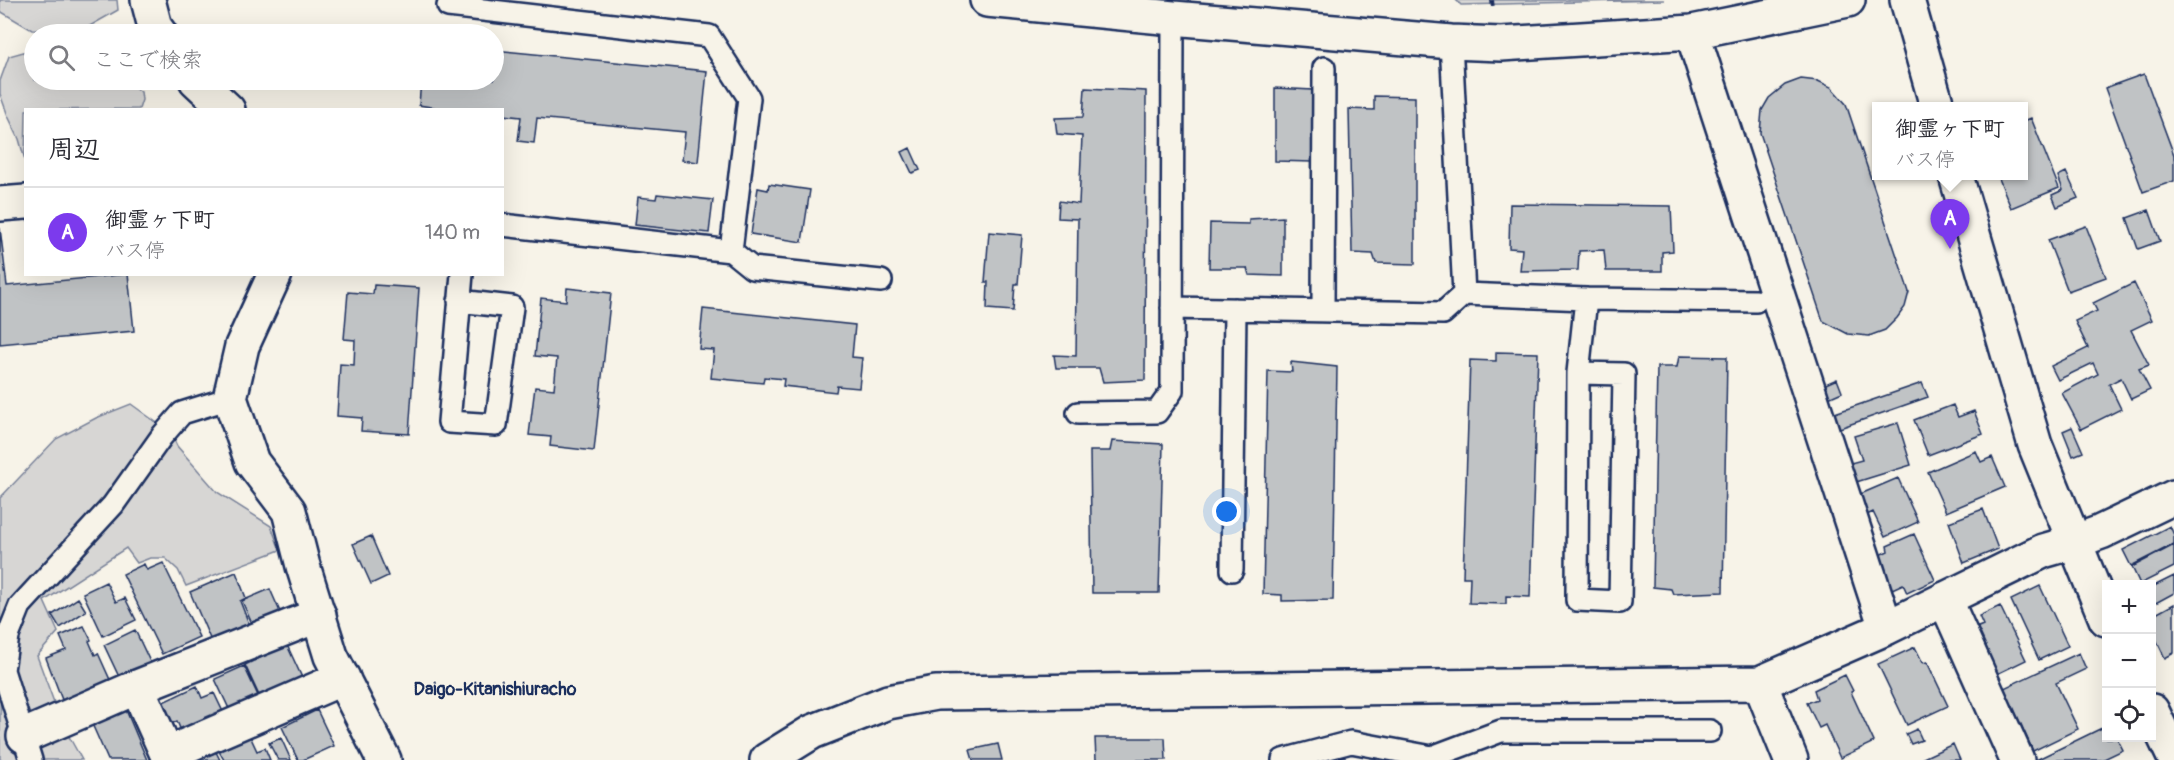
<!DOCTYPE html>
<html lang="ja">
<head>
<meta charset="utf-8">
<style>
  :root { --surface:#fff; --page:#f2f2f3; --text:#2b2b33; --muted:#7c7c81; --line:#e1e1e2; --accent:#7c3aed }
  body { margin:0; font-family:Pangolin,"Klee One",sans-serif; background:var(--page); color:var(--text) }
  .controls { position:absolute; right:18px; bottom:18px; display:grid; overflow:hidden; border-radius:0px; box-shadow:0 6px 24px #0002 }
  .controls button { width:54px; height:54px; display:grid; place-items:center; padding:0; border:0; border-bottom:2px solid var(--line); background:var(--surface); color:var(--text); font:30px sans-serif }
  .you { position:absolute; left:1227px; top:512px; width:21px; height:21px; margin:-15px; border:4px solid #fff; border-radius:50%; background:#1a73e8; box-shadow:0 0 0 9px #1a73e833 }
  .badge { display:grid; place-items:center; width:39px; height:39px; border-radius:50%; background:var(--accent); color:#fff; font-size:20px; font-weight:700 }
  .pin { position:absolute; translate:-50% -50px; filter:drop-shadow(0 2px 3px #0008) }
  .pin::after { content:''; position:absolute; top:32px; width:21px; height:18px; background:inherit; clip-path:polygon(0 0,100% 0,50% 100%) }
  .popup { position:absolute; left:1872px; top:102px; width:156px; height:78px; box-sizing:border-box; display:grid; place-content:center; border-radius:0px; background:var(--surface); filter:drop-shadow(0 2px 4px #0005); font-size:20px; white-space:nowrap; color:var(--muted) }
  .popup b { font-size:22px; color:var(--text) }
  .popup::after { content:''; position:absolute; left:50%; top:100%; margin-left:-12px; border:12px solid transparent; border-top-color:var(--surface) }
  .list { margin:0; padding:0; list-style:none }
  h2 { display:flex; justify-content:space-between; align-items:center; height:78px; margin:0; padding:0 24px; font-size:26px }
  h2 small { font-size:20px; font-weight:400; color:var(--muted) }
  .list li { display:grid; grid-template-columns:39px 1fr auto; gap:18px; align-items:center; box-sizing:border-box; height:90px; padding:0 24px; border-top:2px solid var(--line) }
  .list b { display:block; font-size:22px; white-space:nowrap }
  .list p { margin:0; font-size:20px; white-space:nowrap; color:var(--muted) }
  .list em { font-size:20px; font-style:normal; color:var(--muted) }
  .icon { flex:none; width:33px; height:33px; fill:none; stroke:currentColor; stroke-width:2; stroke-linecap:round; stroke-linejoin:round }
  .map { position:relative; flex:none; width:2174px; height:760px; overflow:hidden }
  .search { position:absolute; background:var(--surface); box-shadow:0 6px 24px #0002; left:24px; top:24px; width:480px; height:66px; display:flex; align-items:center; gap:15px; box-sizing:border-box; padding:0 21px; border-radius:33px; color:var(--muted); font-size:22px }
  .panel { position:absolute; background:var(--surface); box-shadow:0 6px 24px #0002; left:24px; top:108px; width:480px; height:168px; border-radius:0px }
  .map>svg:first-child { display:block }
</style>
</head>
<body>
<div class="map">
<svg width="2174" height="760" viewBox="0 0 2174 760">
  <rect width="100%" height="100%" fill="#f7f3e8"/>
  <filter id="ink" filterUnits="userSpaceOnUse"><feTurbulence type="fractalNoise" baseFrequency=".0167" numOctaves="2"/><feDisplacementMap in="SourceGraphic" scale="12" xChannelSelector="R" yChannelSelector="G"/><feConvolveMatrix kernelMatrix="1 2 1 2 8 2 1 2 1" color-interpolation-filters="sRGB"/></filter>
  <g filter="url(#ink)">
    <path fill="#d7d6d4" stroke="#798299" stroke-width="1.5" d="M0 0H117L118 10 81 31 32 30 0 11Z
      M1456 0H1664L1461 5Z
      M34 49V80H124L141 92 142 100 139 109 26 110 25 160 19 139 8 116 0 94V81L9 56Z
      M131 404 171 433 177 446 217 492 271 526 280 550 186 586 178 570 165 558H150L137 563 126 548 44 601 58 632 37 656 62 724 82 760H0V498L56 439 96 418Z"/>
    <path fill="#c0c3c5" stroke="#1b2f5e" stroke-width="1.5" d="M494 50 707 71 698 162 682 160 685 132 537 118 534 143 518 141 521 117 502 115V110H449L419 105 421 80H494Z
      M2144 74 2174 155V181L2143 192 2105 88Z
      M1801 79 1818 81 1831 87 1846 104 1909 292 1905 307 1897 318 1885 330 1869 336 1848 334 1823 321 1760 133 1762 110 1769 98 1785 85Z
      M1085 88 1146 91 1145 380 1103 382 1099 368H1056L1054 355 1076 356 1078 219 1058 218 1059 201 1079 204 1082 136 1057 134 1055 118 1083 117Z
      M1275 88 1312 90V162L1275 161Z
      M1374 96 1415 97V264L1376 263 1373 254 1352 253 1349 109 1374 110Z
      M2031 118 2059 188 2011 208 1998 176H2024V121Z
      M910 148 920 170 912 173 902 152Z
      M2066 172 2078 198 2057 207 2052 195 2063 190 2058 176Z
      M769 184 810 190 802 242 751 234 758 188 768 190Z
      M657 194 713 200 709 233 635 225 638 197 656 199Z
      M1510 204 1671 206 1673 251 1662 252V271H1606L1604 250 1579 251 1578 270 1520 271 1522 249 1509 248Z
      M2149 210 2160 241 2138 249 2127 218Z
      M1283 217V276L1249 275 1247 268H1209L1210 223 1249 224V219Z
      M2086 226 2106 277 2068 291 2048 240Z
      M0 228 7 286 128 274 134 331 0 344Z
      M989 232 1022 235 1018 284H1015L1013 311 987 309 988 282H985Z
      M2134 283 2152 320 2131 330 2149 365 2139 369 2150 390 2131 399 2121 378 2109 384 2121 409 2081 429 2062 393 2098 374 2093 363 2058 380 2051 366 2088 348 2075 321 2097 311 2093 303Z
      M374 285 419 288 409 434 361 431 362 418 337 416 340 364 354 365 355 340 344 339 348 292 373 294Z
      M567 288 611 293 594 451 550 446 551 437 529 435 535 387 554 389 557 358 535 356 541 298 566 301Z
      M703 309 855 325 852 357 862 358 859 388 837 386 836 392 783 386 784 379 764 377 763 383 711 378 714 350 699 349Z
      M1496 352 1538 353 1530 597 1506 596V604L1469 603 1470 577H1463L1470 360 1496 361Z
      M1679 356 1727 357 1723 592 1673 594 1671 589 1653 587 1657 367H1677Z
      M1291 362 1337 367 1333 600 1282 601V595L1263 594 1268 371 1292 372Z
      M1837 379 1842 392 1824 400 1819 387Z
      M1922 383 1928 397 1834 430 1829 415Z
      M1953 405 1958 417 1974 411 1983 434 1928 455 1914 420Z
      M1898 423 1911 465 1853 483 1847 464 1862 460 1854 436Z
      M2072 427 2083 452 2073 456 2063 431Z
      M1112 441 1163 444 1159 593H1092L1090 451H1110Z
      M1976 451 1981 462 1992 457 2005 487 1946 512 1928 472Z
      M1898 478 1918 522 1885 537 1873 512 1865 516 1856 496Z
      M1983 509 1998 549 1964 563 1949 522Z
      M2170 526 2174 535V544L2131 566 2123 550Z
      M1914 534 1935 580 1907 593 1903 584 1890 590 1875 557 1888 551 1887 546Z
      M371 536 388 576 371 584 353 544Z
      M2174 545V567L2140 584 2132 567Z
      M163 563 199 637 162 654 123 574 144 564 147 570Z
      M236 572 246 598 240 601 249 624 211 641 190 592Z
      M2174 576V593L2152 605V587Z
      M106 582 116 602 125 598 136 620 103 636 83 593Z
      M2040 586 2068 646 2039 660 2011 600Z
      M270 589 281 614 253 626 242 601Z
      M78 598 86 611 60 628 52 615Z
      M2174 604V653L2165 658 2152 631V616Z
      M2000 606 2026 660 1997 674 1976 628 1983 625 1979 616Z
      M84 626 91 640 89 641 95 655 98 653 111 682 64 705 46 658 66 650 60 636Z
      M135 630 152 666 121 681 104 645Z
      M287 645 304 682 262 702 245 665Z
      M1915 647 1923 663 1927 662 1948 706 1907 725 1878 664Z
      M2079 653 2086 669 2056 683 2078 729 2033 751 2004 688Z
      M244 666 261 702 232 715 215 679Z
      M1845 675 1853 691 1851 692 1874 742 1840 758 1825 725 1819 728 1807 703 1817 699 1814 690Z
      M197 686 202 698 214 693 225 716 183 736 177 721 169 725 159 704Z
      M126 710 147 760H108L92 724Z
      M317 710 334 746 303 760H298L282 727Z
      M2106 726V738H2117L2123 750 2102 760H2036Z
      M1917 729 1922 740 1911 744 1906 734Z
      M250 736 257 751 265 748 270 760H224L219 751Z
      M281 738 291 760H278L269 743Z
      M1095 738H1165L1166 760H1096Z
      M998 744 1002 760H973L970 750Z
      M1953 744 1960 760H1919Z
      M216 752 220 760H197Z"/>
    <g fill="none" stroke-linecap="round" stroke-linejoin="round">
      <defs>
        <path id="service" d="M448 6 709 36 749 98 731 251
          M1451 42 1464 294
          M502 225 731 251 752 268 881 281
          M459 301 512 307 496 425 449 422 462 274
          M1172 308 1443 313 1464 294 1586 299 1756 301
          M1323 310 1324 68
          M1578 373 1624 374 1620 602 1577 600 1578 373 1586 299
          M1078 413 1157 412 1172 391 1173 18
          M1232 570 1235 309
          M31 760 3 670 8 636 20 606 113 505 162 436 182 413 230 398
          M1283 760 1351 742 1432 757 1501 731H1710"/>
        <path id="minor" d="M2074 542 2101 532 2174 497
          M1945 599 2017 760
          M137 687 319 615
          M24 736 137 687 167 754 343 678"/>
        <path id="tertiary" d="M148 0 155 27 160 34
          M987 0 1173 18 1451 42 1501 44 1692 32 1848 0
          M1907 0 1937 106
          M1692 32 1886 628
          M196 80 228 110
          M1956 176 2035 445 2106 619
          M0 204 26 202
          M275 274 242 346 230 398 252 462 289 511 303 566 331 656 384 760
          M1760 683 1791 760
          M2152 711 2174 757
          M767 760 812 732 888 702 936 693 1760 683 1886 628 2043 551 2074 542"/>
      </defs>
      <use href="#service" stroke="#1b2f5e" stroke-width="26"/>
      <use href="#minor" stroke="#1b2f5e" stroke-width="38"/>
      <use href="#tertiary" stroke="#1b2f5e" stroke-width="38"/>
      <path stroke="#1b2f5e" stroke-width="4" stroke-dasharray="6 4.5" stroke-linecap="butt" d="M1492 0 1493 9"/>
      <use href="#service" stroke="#f7f3e8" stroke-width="21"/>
      <use href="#minor" stroke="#f7f3e8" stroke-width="33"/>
      <use href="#tertiary" stroke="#f7f3e8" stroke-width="33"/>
    </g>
  </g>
  <g text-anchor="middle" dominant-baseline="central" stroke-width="6" stroke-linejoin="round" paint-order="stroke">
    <g font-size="18" font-weight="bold" fill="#1b2f5e" stroke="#f7f3e8">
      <text x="495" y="689">Daigo-Kitanishiuracho</text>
    </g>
  </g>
</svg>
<div class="controls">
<button>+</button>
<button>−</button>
<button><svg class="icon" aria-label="locate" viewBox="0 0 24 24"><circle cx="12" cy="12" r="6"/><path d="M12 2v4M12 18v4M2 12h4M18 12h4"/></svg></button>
</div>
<div class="you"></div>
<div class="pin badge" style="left:1950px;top:249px">A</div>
<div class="popup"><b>御霊ヶ下町</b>バス停</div>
<div class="search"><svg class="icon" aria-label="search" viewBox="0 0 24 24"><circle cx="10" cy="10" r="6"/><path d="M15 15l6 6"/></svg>ここで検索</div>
<section class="panel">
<h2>周辺<small></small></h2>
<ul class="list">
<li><span class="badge">A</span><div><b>御霊ヶ下町</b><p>バス停</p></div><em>140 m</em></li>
</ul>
</section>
</div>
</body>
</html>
